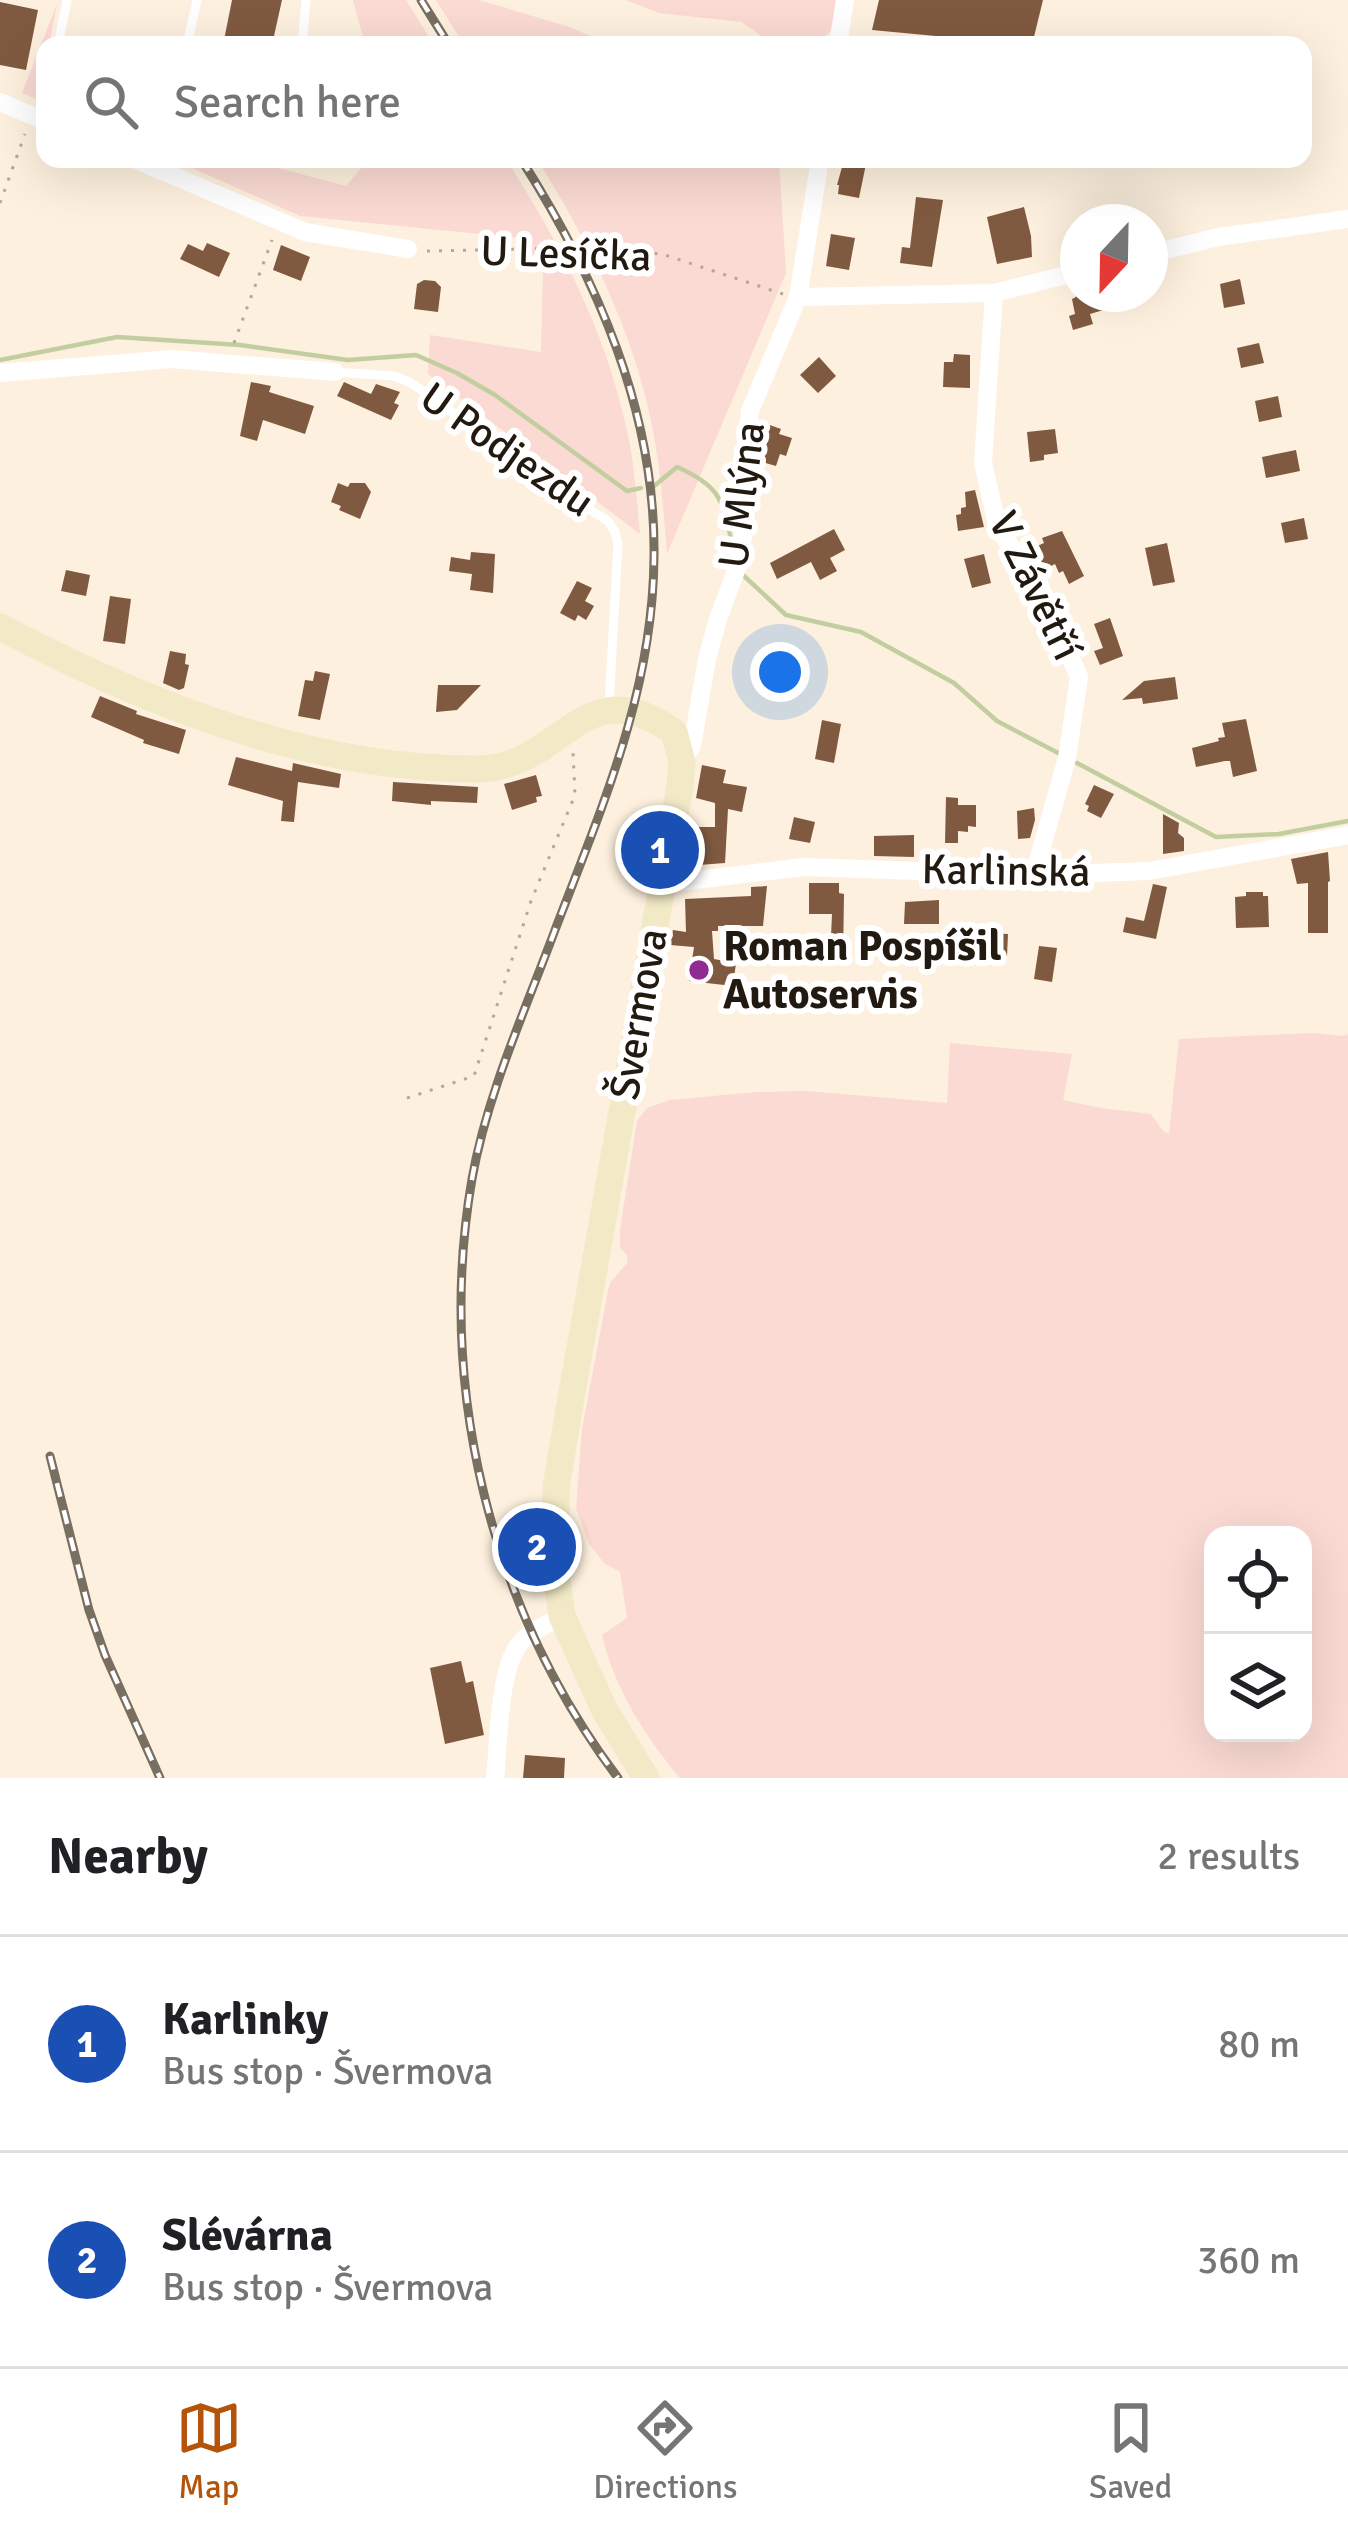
<!DOCTYPE html>
<html lang="en">
<head>
<meta charset="utf-8">
<style>
  :root { --surface:#fff; --page:#f2f2f2; --text:#202124; --muted:#757577; --line:#e0e0e0; --accent:#b45309 }
  body { margin:0; font-family:Signika,sans-serif; background:var(--page); color:var(--text) }
  .controls { position:absolute; right:36px; bottom:36px; display:grid; overflow:hidden; border-radius:24px; box-shadow:0 12px 48px #0002 }
  .controls button { width:108px; height:108px; display:grid; place-items:center; padding:0; border:0; border-bottom:3px solid var(--line); background:var(--surface); color:var(--text); font:60px sans-serif }
  .compass { position:absolute; left:1060px; top:204px; width:108px; height:108px; border-radius:50%; background:var(--surface); box-shadow:0 12px 48px #0002; rotate:202deg }
  .you { position:absolute; left:780px; top:672px; width:42px; height:42px; margin:-30px; border:9px solid #fff; border-radius:50%; background:#1a73e8; box-shadow:0 0 0 18px #1a73e833 }
  .badge { display:grid; place-items:center; width:78px; height:78px; border-radius:50%; background:var(--accent); color:#fff; font-size:39px; font-weight:700 }
  .pin { position:absolute; translate:-50% -50%; border:6px solid #fff; box-shadow:0 3px 12px #0006 }
  .list { margin:0; padding:0; list-style:none }
  h2 { display:flex; justify-content:space-between; align-items:center; height:156px; margin:0; padding:0 48px; font-size:51px }
  h2 small { font-size:39px; font-weight:400; color:var(--muted) }
  .list li { display:grid; grid-template-columns:78px 1fr auto; gap:36px; align-items:center; box-sizing:border-box; height:216px; padding:0 48px; border-top:3px solid var(--line) }
  .list b { display:block; font-size:45px; white-space:nowrap }
  .list p { margin:0; font-size:39px; white-space:nowrap; color:var(--muted) }
  .list em { font-size:39px; font-style:normal; color:var(--muted) }
  .icon { flex:none; width:66px; height:66px; fill:none; stroke:currentColor; stroke-width:2; stroke-linecap:round; stroke-linejoin:round }
  .map { position:relative; flex:none; width:1348px; height:1778px; overflow:hidden }
  .search { position:absolute; background:var(--surface); box-shadow:0 12px 48px #0002; left:36px; right:36px; top:36px; height:132px; display:flex; align-items:center; gap:30px; box-sizing:border-box; padding:0 42px; border-radius:24px; color:var(--muted); font-size:45px }
  .sheet { height:588px; background:var(--surface) }
  nav { display:flex; justify-content:space-around; align-items:center; box-sizing:border-box; height:168px; border-top:3px solid var(--line); background:var(--surface); font-size:33px; color:var(--muted) }
  nav a { display:grid; justify-items:center; gap:6px }
  nav .on { color:var(--accent) }
  .map>svg:first-child { display:block }
</style>
</head>
<body>
<div class="map">
<svg width="1348" height="1778" viewBox="0 0 1348 1778">
  <rect width="100%" height="100%" fill="#fdf0de"/>
  <path fill="#fadad3" fill-rule="evenodd" d="M353 0H406L434 45H365Z
    M436 0H479L569 27 612 45H464Z
    M625 0H837L831 30 816 45H775L741 22 659 13Z
    M57 4 49 45H45V103L22 93Z
    M172 159H245L346 186 369 159H506C563 248 608 336 629 440 635 471 637 503 640 534L428 374 430 335 541 352 543 267 521 238 300 216Z
    M537 159H779L786 273 667 554C664 516 661 479 655 442 638 340 591 246 537 159Z
    M1313 1033 1343 1036 1348 1034V1778H680C645 1736 615 1690 602 1635L627 1618 620 1572 604 1563 589 1544 576 1508 582 1429 608 1291 610 1283 628 1262 626 1254 620 1248V1230L637 1121 647 1108 670 1100 757 1092 806 1091 947 1103 950 1043 1072 1054 1063 1100 1101 1108 1151 1114 1163 1131 1169 1134 1179 1039ZM1213 1535H1303V1733H1213Z"/>
  <g fill="none" stroke-linecap="round" stroke-linejoin="round">
    <path stroke="#c3cea0" stroke-width="4.5" d="M0 360 117 337 240 345 348 360 416 355 457 373 495 395 627 491 641 488
      M653 487 677 467C723 487 723 502 733 549
      M743 575 786 615 861 632 954 683 997 721 1062 755
      M1077 763 1216 837 1279 834 1348 821"/>
  </g>
  <path fill="#805a40" d="M232 0H282L272 45H223Z
    M879 0H1043L1032 45 872 30Z
    M0 2 38 10 26 70 0 65Z
    M844 160 866 164 859 198 838 194 839 185H837Z
    M916 197 943 200 932 267 900 263 902 247 910 248Z
    M1024 207 1031 236 1032 257 997 264 987 217Z
    M831 234 855 238 849 270 826 266Z
    M207 243 230 253 219 277 180 259 188 244 203 251Z
    M281 245 310 257 301 281 273 270Z
    M1240 279 1245 304 1224 308 1220 284Z
    M424 280 435 281 441 287 438 312 414 309 417 284Z
    M1075 294H1103L1107 309 1090 314 1093 324 1073 330 1069 316 1075 314 1072 299 1076 297Z
    M1259 343 1264 363 1241 368 1237 348Z
    M954 354 970 355V388L943 387 944 362H953Z
    M819 357 836 376 818 393 800 375Z
    M251 382 271 386 269 392 314 406 305 434 263 420 257 441 240 436Z
    M344 382 371 394 376 384 400 392 394 403 399 405 391 420 337 396Z
    M1278 396 1282 417 1259 422 1255 401Z
    M764 423 781 429 779 434 792 438 786 456 780 454 776 466 758 461Z
    M1055 429 1058 453 1044 455V460L1030 462 1027 432Z
    M1296 450 1300 471 1266 478 1262 457Z
    M338 483 348 487 350 483H365L371 492 360 519 339 510 341 506 331 502Z
    M975 490 984 527 958 531 956 515 961 514V508L966 507 965 492Z
    M1304 518 1308 539 1285 543 1281 523Z
    M834 529 845 550 830 558 837 571 820 580 811 562 777 579 770 563Z
    M1062 531 1084 576 1069 584 1063 571 1059 573 1055 564 1045 569 1033 548 1044 543 1042 538Z
    M1167 543 1175 582 1153 586 1145 548Z
    M471 552 495 554 493 593 470 590 472 574 449 571 451 557 470 560Z
    M984 554 991 583 972 588 964 559Z
    M66 570 90 575 86 596 61 591Z
    M577 581 592 588 585 601 594 606 586 620 578 615 575 621 560 613Z
    M110 596 131 599 125 644 103 641Z
    M1110 618 1123 656 1100 665 1094 651 1103 648 1094 624Z
    M170 651 186 654 185 664 189 665 184 688 179 690 163 683Z
    M315 671 330 674 320 720 298 716 305 680 313 681Z
    M1175 677 1178 699 1143 704 1142 698 1122 700 1144 681Z
    M438 685H481L457 710 436 712Z
    M100 696 137 711 136 714 186 730 179 754 143 743 144 740 91 717Z
    M1246 719 1257 771 1233 777 1230 761H1225L1196 767 1192 748 1219 741 1218 738 1225 737 1222 723Z
    M822 720 841 724 834 763 815 759Z
    M236 757 292 771 293 763 341 774 339 788 298 782 294 822 281 821 283 801 228 785Z
    M702 765 726 770 723 783 747 787 742 812 728 809 725 863 686 866 693 827H715V803L696 798Z
    M536 775 542 796 536 797 537 802 512 810 504 784Z
    M393 782 478 787 477 803 431 801V805L392 801Z
    M1094 785 1114 794 1101 818 1087 811 1089 806 1085 804Z
    M946 797 958 798V805H976V827L968 826V832L958 831V843H945Z
    M1034 808 1035 820 1030 838 1018 839 1017 811Z
    M1163 814 1179 823 1178 833 1184 838V851L1163 854Z
    M794 817 815 822 810 843 789 839Z
    M914 835V857L874 856V836Z
    M1328 852 1330 881 1328 882V933H1308V883L1297 884 1291 859Z
    M809 883H839V893L844 894 843 960 830 959 832 914H809Z
    M1153 884 1167 887 1156 939 1123 932 1126 917 1144 921Z
    M767 886 763 926H718V931H712L714 959 736 963 733 986 689 981 694 947 670 945 673 930 686 932 685 899 751 896V887Z
    M1246 892H1263V896H1268L1269 927 1236 928 1235 897 1246 896Z
    M939 900V924H904L905 902Z
    M987 933 1008 934 1007 956 1001 960 985 959Z
    M1039 946 1057 948 1052 982 1034 979Z
    M461 1661 466 1683 473 1681 484 1735 445 1744 430 1668Z
    M525 1755 565 1758 564 1778H523Z"/>
  <g fill="none" stroke-linecap="round" stroke-linejoin="round">
    <path stroke="#b3a899" stroke-width="3" stroke-dasharray="3 9" stroke-linecap="butt" d="M0 203 25 134
      M427 251 615 247 665 255 783 294
      M234 343 272 240
      M407 1098 474 1076 531 901 575 795 573 752"/>
    <path stroke="#fff" stroke-width="9" d="M58 45 67 0
      M187 45 197 0
      M302 45 306 0
      M335 372 394 376 409 382 437 400 509 459 608 521 615 532 618 544 609 704"/>
    <path stroke="#fff" stroke-width="18" d="M838 45 845 0
      M0 102 45 121
      M134 159 305 232 408 249
      M1150 254 1218 237 1348 219
      M994 293 983 463 998 529 1040 586 1079 677 1067 758 1034 875
      M798 297 994 293 1078 272
      M0 373 171 359 335 372
      M682 762 692 746 707 659 718 619 737 568 745 525 743 474 750 411 798 297 820 159
      M662 884 804 867 1034 875 1149 871 1348 835
      M495 1778C499 1743 498 1670 520 1643 530 1631 548 1624 562 1616"/>
    <path stroke="#f2eac6" stroke-width="27" d="M0 627C147 704 308 769 476 769 565 769 580 666 674 732L682 762 680 786 571 1398 556 1487V1572L562 1616 604 1709 646 1778"/>
    <defs>
      <path id="rail" d="M421 0 449 45
        M521 159C597 279 656 412 654 557 653 692 602 807 555 930 525 1011 487 1094 472 1179 436 1388 491 1609 618 1778
        M50 1456 89 1610 105 1655 160 1778"/>
    </defs>
    <use href="#rail" stroke="#796f61" stroke-width="9"/>
    <use href="#rail" stroke="#fff" stroke-width="4.5" stroke-dasharray="14" stroke-linecap="butt"/>
  </g>
  <circle fill="#902b92" stroke="#fff" stroke-width="4.5" cx="699" cy="970" r="12"/>
  <g text-anchor="middle" dominant-baseline="central" stroke-width="12" stroke-linejoin="round" paint-order="stroke">
    <g font-size="42" fill="#221a10" stroke="#fff">
      <text transform="translate(566 254) rotate(2)">U Lesíčka</text>
      <text transform="translate(507 450) rotate(35)">U Podjezdu</text>
      <text transform="translate(742 495) rotate(-83)">U Mlýna</text>
      <text transform="translate(1035 586) rotate(64)">V Závětří</text>
      <text transform="translate(1006 871) rotate(1)">Karlinská</text>
      <text transform="translate(639 1014) rotate(-80)">Švermova</text>
    </g>
    <g font-size="42" font-weight="bold" fill="#221a10" stroke="#fff" text-anchor="start">
      <text x="723" y="946">Roman Pospíšil<tspan x="723" dy="48">Autoservis</tspan></text>
    </g>
  </g>
</svg>
<div class="controls">
<button><svg class="icon" aria-label="locate" viewBox="0 0 24 24"><circle cx="12" cy="12" r="6"/><path d="M12 2v4M12 18v4M2 12h4M18 12h4"/></svg></button>
<button><svg class="icon" aria-label="layers" viewBox="0 0 24 24"><path d="M12 4l9 5-9 5-9-5zM3 14l9 5 9-5"/></svg></button>
</div>
<svg class="compass" viewBox="-18 -18 36 36"><path d="M0-13l5 13h-10z" fill="#e53935"/><path d="M0 13l5-13h-10z" fill="#757577"/></svg>
<div class="you"></div>
<div class="pin badge" style="left:660px;top:850px;background:#1a4fb4">1</div>
<div class="pin badge" style="left:537px;top:1547px;background:#1a4fb4">2</div>
<div class="search"><svg class="icon" aria-label="search" viewBox="0 0 24 24"><circle cx="10" cy="10" r="6"/><path d="M15 15l6 6"/></svg>Search here</div>
</div>
<section class="sheet">
<h2>Nearby<small>2 results</small></h2>
<ul class="list">
<li><span class="badge" style="background:#1a4fb4">1</span><div><b>Karlinky</b><p>Bus stop · Švermova</p></div><em>80 m</em></li>
<li><span class="badge" style="background:#1a4fb4">2</span><div><b>Slévárna</b><p>Bus stop · Švermova</p></div><em>360 m</em></li>
</ul>
</section>
<nav>
<a class="on"><svg class="icon" aria-label="map" viewBox="0 0 24 24"><path d="M3 6l6-2 6 2 6-2v14l-6 2-6-2-6 2zM9 4v14M15 6v14"/></svg>Map</a>
<a><svg class="icon" aria-label="directions" viewBox="0 0 24 24"><path d="M12 3l9 9-9 9-9-9zM9 14v-3h6M13 9l2 2-2 2"/></svg>Directions</a>
<a><svg class="icon" aria-label="saved" viewBox="0 0 24 24"><path d="M7 4h10v16l-5-4-5 4z"/></svg>Saved</a>
</nav>
</body>
</html>
